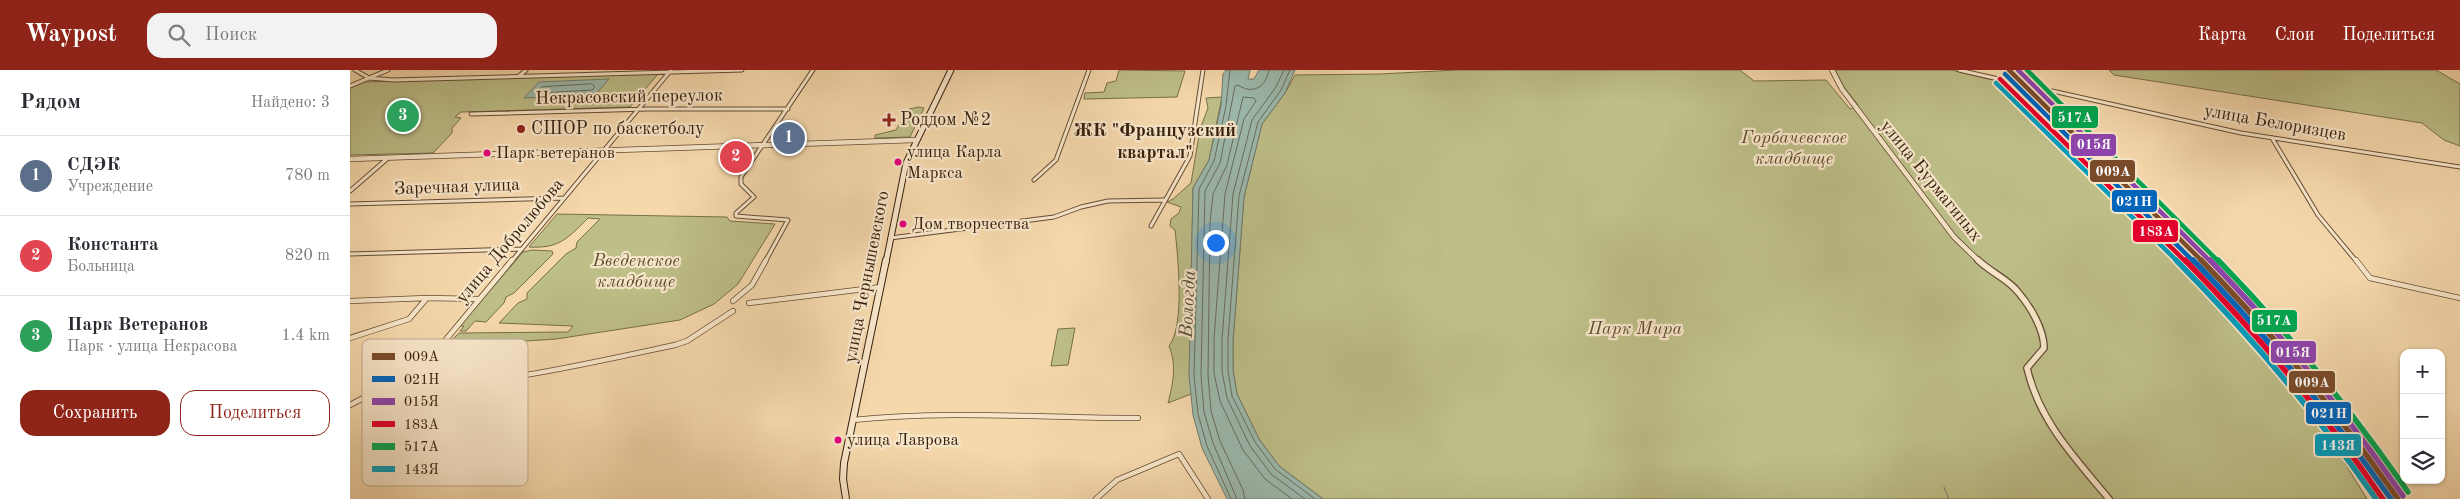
<!DOCTYPE html>
<html lang="ru">
<head>
<meta charset="utf-8">
<style>
  :root { --surface:#fff; --page:#f2f2f3; --text:#2b2b33; --muted:#7c7c81; --line:#e1e1e2; --accent:#8f2418 }
  body { margin:0; font-family:"Old Standard TT",serif; background:var(--page); color:var(--text) }
  .controls { position:absolute; right:15px; bottom:15px; display:grid; overflow:hidden; border-radius:10px; box-shadow:0 1px 4px #0004 }
  .controls button { width:45px; height:45px; display:grid; place-items:center; padding:0; border:0; border-bottom:1px solid var(--line); background:var(--surface); color:var(--text); font:25px sans-serif }
  .you { position:absolute; left:865px; top:172px; width:18px; height:18px; margin:-12px; border:4px solid #fff; border-radius:50%; background:#1a73e8; box-shadow:0 0 0 8px #1a73e833 }
  .badge { display:grid; place-items:center; width:32px; height:32px; border-radius:50%; background:var(--accent); color:#fff; font-size:16px; font-weight:700 }
  .pin { position:absolute; translate:-50% -50%; border:2px solid #fff; box-shadow:0 1px 5px #0006 }
  .list { margin:0; padding:0; list-style:none }
  h2 { display:flex; justify-content:space-between; align-items:center; height:65px; margin:0; padding:0 20px; font-size:21px }
  h2 small { font-size:16px; font-weight:400; color:var(--muted) }
  .list li { display:grid; grid-template-columns:32px 1fr auto; gap:15px; align-items:center; box-sizing:border-box; height:80px; padding:0 20px; border-top:1px solid var(--line) }
  .list b { display:block; font-size:19px; white-space:nowrap }
  .list p { margin:0; font-size:16px; white-space:nowrap; color:var(--muted) }
  .list em { font-size:16px; font-style:normal; color:var(--muted) }
  .actions { display:flex; gap:10px; padding:15px 20px }
  .actions a { flex:1; padding:11px 0; border:1px solid var(--accent); border-radius:15px; text-align:center; font-size:18px; color:var(--accent) }
  .actions .main { background:var(--accent); color:#fff }
  .icon { flex:none; width:28px; height:28px; fill:none; stroke:currentColor; stroke-width:2; stroke-linecap:round; stroke-linejoin:round }
  .map { position:relative; flex:none; width:2110px; height:429px; overflow:hidden }
  header { display:flex; align-items:center; gap:30px; box-sizing:border-box; height:70px; padding:0 25px; background:var(--accent); color:#fff }
  header strong { font-size:24px }
  nav { display:flex; gap:28px; margin-inline-start:auto; font-size:18px }
  .search { width:350px; height:45px; background:var(--page); display:flex; align-items:center; gap:12px; box-sizing:border-box; padding:0 18px; border-radius:15px; color:var(--muted); font-size:19px }
  main { display:flex }
  aside { flex:1; background:var(--surface) }
  .map>svg:first-child { display:block }
</style>
</head>
<body>
<header>
<strong>Waypost</strong>
<div class="search"><svg class="icon" aria-label="search" viewBox="0 0 24 24"><circle cx="10" cy="10" r="6"/><path d="M15 15l6 6"/></svg>Поиск</div>
<nav><a>Карта</a><a>Слои</a><a>Поделиться</a></nav>
</header>
<main>
<aside>
<h2>Рядом<small>Найдено: 3</small></h2>
<ul class="list">
<li><span class="badge" style="background:#5c6f8a">1</span><div><b>СДЭК</b><p>Учреждение</p></div><em>780 m</em></li>
<li><span class="badge" style="background:#e0444e">2</span><div><b>Константа</b><p>Больница</p></div><em>820 m</em></li>
<li><span class="badge" style="background:#2e9e5b">3</span><div><b>Парк Ветеранов</b><p>Парк · улица Некрасова</p></div><em>1.4 km</em></li>
</ul>
<div class="actions"><a class="main">Сохранить</a><a>Поделиться</a></div>
</aside>
<div class="map">
<svg width="2110" height="429" viewBox="0 0 2110 429">
  <rect width="100%" height="100%" fill="#f5d8ac"/>
  <filter id="stains"><feTurbulence type="fractalNoise" baseFrequency=".004" numOctaves="4"/><feColorMatrix values="0 0 0 0 .2 0 0 0 0 .09 0 0 0 0 .02 0 0 0 .5 -.17"/></filter>
  <radialGradient id="worn" r=".72"><stop offset=".6" stop-color="#630" stop-opacity="0"/><stop offset="1" stop-color="#630" stop-opacity=".3"/></radialGradient>
  <path fill="#bdbe88" stroke="#786e4a" d="M769 0H772L835 1 827 27 734 29 735 23 754 22 757 13 766 11Z
    M1107 0H1390L1404 11 1476 10 1500 39 1508 35 1494 17 1485 0H1602L1656 13 1830 189 1922 292 1969 351 2017 429H973L929 396 909 369 887 324 883 300V271L894 127 912 54 935 23 945 5 1030 4Z
    M1759 0H2086L2110 14V76L2094 70 2072 53 1764 5Z
    M308 4 280 37 111 42 105 47 111 48 102 58V63L83 83 0 85V18L15 12Z
    M872 27 859 90 843 118 840 266 841 324 818 333C823 314 827 295 819 276 835 256 828 187 825 160L820 156 821 149 829 143 831 137 817 132 823 129 841 113 850 59 858 38 856 28Z
    M569 37 574 38 560 67 525 68V65L546 60 559 39Z
    M207 144 377 147 380 151 425 154 388 214 364 234 330 250 206 269 103 276 90 293H84L100 270 103 269 109 263 218 262 223 256 149 253 168 233 177 229V223L216 184 226 178 227 172 250 149 238 148C218 168 209 179 179 177Z
    M182 180 202 181 203 184 164 223 156 227 154 233 136 252 125 251 116 261H110L114 256H110L173 182Z
    M725 258 718 295 701 296 708 259Z"/>
  <path fill="#9cb9ad" stroke="#727b6d" d="M876 0H900L898 9H904L909 0H945L935 23 912 54 894 127 883 271V300L887 324 909 369 929 396 973 429H877L852 378 843 345 839 306 843 118 859 90 871 36 873 4Z
    M259 9 245 25 174 28 189 12Z"/>
  <g fill="none" stroke-linecap="round" stroke-linejoin="round">
    <path stroke="#686c5d" stroke-width="1" d="M880 0 876 36 864 91 849 119 844 306 848 344 857 376 881 429
      M934 0 926 17 902 50 883 124 872 270V301L877 328 900 376 921 404 955 429
      M940 0 931 20 908 52 889 126 878 270V301L882 326 905 372 925 399 965 429
      M242 14 245 17 242 20 192 23 189 20 192 17Z
      M887 429 863 373 854 342 851 305 855 121 870 93 885 16 888 15C903 25 916 17 919 0
      M895 429 893 420 870 371 861 341 858 305 860 153 863 124 877 95 893 27 904 28 906 31 894 49 875 124 864 269V303L870 331 893 380 915 409 942 429"/>
    <path stroke="#727b6d" stroke-width="1" d="M1594 417 1599 429"/>
    <defs>
      <path id="minor-far1" d="M5 0 19 8 43 10 392 0
        M1609 0 1666 13
        M169 6 176 0
        M0 16 38 0
        M1680 16 1891 63 2110 97
        M121 44 298 39H438
        M1922 68 1968 145 2007 192
        M684 110 706 90 739 0
        M0 121 38 88
        M0 134 214 128
        M801 156 840 86 853 0
        M540 168 704 147 731 137 758 131 814 130
        M0 184 172 179
        M161 192 321 0
        M415 192 438 150 386 146V143L404 127 391 114V107L463 0"/>
      <path id="minor" d="M2006 190 2020 208 2110 228
        M0 231 77 228 129 229
        M383 231 402 215 416 190
        M399 233 531 217
        M0 268 59 249 77 228
        M65 302 72 317C158 312 241 293 325 275L337 271 383 241
        M0 335 74 296 162 190
        M503 350C598 340 693 348 788 348
        M746 429 767 410 829 384 858 429"/>
      <path id="tertiary-far1" d="M1482 0 1492 19 1604 167 1630 192
        M0 89 565 70"/>
      <path id="tertiary" d="M1628 190C1640 202 1658 209 1668 222 1680 236 1694 259 1694 278L1677 298C1689 351 1725 388 1759 429"/>
      <path id="secondary-far1" d="M536 192 556 93 601 0"/>
      <path id="secondary" d="M496 429 493 409 494 393 536 190"/>
    </defs>
    <use href="#minor-far1" stroke="#644c35" stroke-width="5"/>
    <use href="#minor" stroke="#644c35" stroke-width="6"/>
    <use href="#tertiary-far1" stroke="#644c35" stroke-width="6"/>
    <use href="#tertiary" stroke="#644c35" stroke-width="8"/>
    <use href="#secondary-far1" stroke="#341e0d" stroke-width="7"/>
    <use href="#secondary" stroke="#341e0d" stroke-width="8"/>
    <use href="#minor-far1" stroke="#f8e6c9" stroke-width="3"/>
    <use href="#minor" stroke="#f8e6c9" stroke-width="4.5"/>
    <use href="#tertiary-far1" stroke="#f8e6c9" stroke-width="4.5"/>
    <use href="#tertiary" stroke="#f8e6c9" stroke-width="5.5"/>
    <use href="#secondary-far1" stroke="#f8e6c9" stroke-width="5"/>
    <use href="#secondary" stroke="#f8e6c9" stroke-width="6"/>
    <defs>
      <path id="rail-1-far1" d="M1659 0 1853 192"/>
      <path id="rail-1" d="M1851 190C1924 265 1989 344 2048 429"/>
      <path id="rail-2-far1" d="M1655 4 1844 192"/>
      <path id="rail-2" d="M1843 190C1916 265 1981 344 2041 429"/>
      <path id="rail-3-far1" d="M1668 0 1861 192"/>
      <path id="rail-3" d="M1860 190C1931 264 1995 342 2053 426"/>
      <path id="rail-4-far1" d="M1650 9 1836 192"/>
      <path id="rail-4" d="M1835 190C1908 265 1974 343 2033 429"/>
      <path id="rail-5-far1" d="M1677 0 1869 192"/>
      <path id="rail-5" d="M1868 190C1938 262 2001 340 2058 422"/>
      <path id="rail-6-far1" d="M1646 13 1828 192"/>
      <path id="rail-6" d="M1826 190C1900 265 1966 343 2026 429"/>
    </defs>
    <use href="#rail-1-far1" stroke="#f8e6c9" stroke-width="8"/>
    <use href="#rail-1" stroke="#f8e6c9" stroke-width="9"/>
    <use href="#rail-2-far1" stroke="#f8e6c9" stroke-width="8"/>
    <use href="#rail-2" stroke="#f8e6c9" stroke-width="9"/>
    <use href="#rail-3-far1" stroke="#f8e6c9" stroke-width="8"/>
    <use href="#rail-3" stroke="#f8e6c9" stroke-width="9"/>
    <use href="#rail-4-far1" stroke="#f8e6c9" stroke-width="8"/>
    <use href="#rail-4" stroke="#f8e6c9" stroke-width="9"/>
    <use href="#rail-5-far1" stroke="#f8e6c9" stroke-width="8"/>
    <use href="#rail-5" stroke="#f8e6c9" stroke-width="9"/>
    <use href="#rail-6-far1" stroke="#f8e6c9" stroke-width="8"/>
    <use href="#rail-6" stroke="#f8e6c9" stroke-width="9"/>
    <use href="#rail-1-far1" stroke="#7a4b2a" stroke-width="4.5"/>
    <use href="#rail-1" stroke="#7a4b2a" stroke-width="5.5"/>
    <use href="#rail-2-far1" stroke="#0065bd" stroke-width="4.5"/>
    <use href="#rail-2" stroke="#0065bd" stroke-width="5.5"/>
    <use href="#rail-3-far1" stroke="#8e44ad" stroke-width="4.5"/>
    <use href="#rail-3" stroke="#8e44ad" stroke-width="5.5"/>
    <use href="#rail-4-far1" stroke="#e4002b" stroke-width="4.5"/>
    <use href="#rail-4" stroke="#e4002b" stroke-width="5.5"/>
    <use href="#rail-5-far1" stroke="#00a651" stroke-width="4.5"/>
    <use href="#rail-5" stroke="#00a651" stroke-width="5.5"/>
    <use href="#rail-6-far1" stroke="#059bbb" stroke-width="4.5"/>
    <use href="#rail-6" stroke="#059bbb" stroke-width="5.5"/>
  </g>
  <g fill="#8f2418" stroke="#f8e6c9" stroke-width="2">
    <path d="M536.5 42.5h5v5h5v5h-5v5h-5v-5h-5v-5h5z"/>
    <circle cx="171" cy="59" r="5"/>
  </g>
  <g fill="#e5007d" stroke="#f8e6c9" stroke-width="2">
    <circle cx="137" cy="83" r="4.5"/>
    <circle cx="548" cy="92" r="4.5"/>
    <circle cx="553" cy="154" r="4.5"/>
    <circle cx="488" cy="370" r="4.5"/>
  </g>
  <g text-anchor="middle" dominant-baseline="central" stroke-width="4.5" stroke-linejoin="round" paint-order="stroke">
    <g font-size="17" fill="#341e0d" stroke="#f8e6c9" text-anchor="start">
      <text x="557" y="82">улица Карла<tspan x="557" dy="21">Маркса</tspan></text>
      <text x="146" y="83">Парк ветеранов</text>
      <text x="562" y="154">Дом творчества</text>
      <text x="497" y="370">улица Лаврова</text>
    </g>
    <g font-size="18" fill="#341e0d" stroke="#f8e6c9">
      <text transform="translate(279 27) rotate(-1)">Некрасовский переулок</text>
      <text transform="translate(1925 53) rotate(10)">улица Белоризцев</text>
      <text transform="translate(1581 111) rotate(51)">улица Бурмагиных</text>
      <text transform="translate(107 117) rotate(-2)">Заречная улица</text>
      <text transform="translate(160 171) rotate(-50)">улица Добролюбова</text>
      <text transform="translate(517 207) rotate(-79)">улица Чернышевского</text>
    </g>
    <g font-size="18" fill="#341e0d" stroke="#f8e6c9" text-anchor="start">
      <text x="550" y="50">Роддом №2</text>
      <text x="181" y="59">СШОР по баскетболу</text>
    </g>
    <g font-size="18" font-style="italic" fill="#5d4e32" stroke="#f8e6c9">
      <text x="1444" y="68">Горбачевское<tspan x="1444" dy="21">кладбище</tspan></text>
      <text x="286" y="191">Введенское<tspan x="286" dy="21">кладбище</tspan></text>
      <text x="1285" y="259">Парк Мира</text>
    </g>
    <g font-size="19" font-weight="bold" fill="#341e0d" stroke="#f8e6c9">
      <text x="805" y="61">ЖК "Французский<tspan x="805" dy="22">квартал"</tspan></text>
    </g>
    <g font-size="19" font-style="italic" fill="#534c3d" stroke="#f8e6c9">
      <text transform="translate(839 234) rotate(-87)">Вологда</text>
    </g>
  </g>
  <rect x="12" y="269" width="166" height="147" rx="8" fill="#f8e6c9" stroke="#bdaa91" stroke-width="1"/>
  <rect x="22" y="283" width="23" height="7" fill="#7a4b2a"/>
  <rect x="22" y="306" width="23" height="6" fill="#0065bd"/>
  <rect x="22" y="328" width="23" height="7" fill="#8e44ad"/>
  <rect x="22" y="351" width="23" height="6" fill="#e4002b"/>
  <rect x="22" y="373" width="23" height="7" fill="#00a651"/>
  <rect x="22" y="396" width="23" height="6" fill="#059bbb"/>
  <g font-size="14" fill="#341e0d">
    <text x="54" y="291">009А</text>
    <text x="54" y="314">021Н</text>
    <text x="54" y="336">015Я</text>
    <text x="54" y="359">183А</text>
    <text x="54" y="381">517А</text>
    <text x="54" y="404">143Я</text>
  </g>
  <g stroke="#f8e6c9" stroke-width="2">
    <rect x="1701" y="35" width="48" height="24" rx="5" fill="#00a651"/>
    <rect x="1720" y="63" width="47" height="24" rx="5" fill="#8e44ad"/>
    <rect x="1739" y="89" width="47" height="24" rx="5" fill="#7a4b2a"/>
    <rect x="1761" y="119" width="47" height="24" rx="5" fill="#0065bd"/>
    <rect x="1782" y="149" width="47" height="24" rx="5" fill="#e4002b"/>
    <rect x="1901" y="239" width="47" height="24" rx="5" fill="#00a651"/>
    <rect x="1920" y="270" width="47" height="24" rx="5" fill="#8e44ad"/>
    <rect x="1938" y="300" width="48" height="24" rx="5" fill="#7a4b2a"/>
    <rect x="1955" y="331" width="47" height="24" rx="5" fill="#0065bd"/>
    <rect x="1964" y="363" width="48" height="24" rx="5" fill="#059bbb"/>
  </g>
  <g font-size="14" text-anchor="middle" font-weight="bold" fill="#fff">
    <text x="1725" y="52">517А</text>
    <text x="1744" y="79">015Я</text>
    <text x="1763" y="106">009А</text>
    <text x="1784" y="136">021Н</text>
    <text x="1806" y="166">183А</text>
    <text x="1924" y="255">517А</text>
    <text x="1943" y="287">015Я</text>
    <text x="1962" y="317">009А</text>
    <text x="1979" y="348">021Н</text>
    <text x="1988" y="380">143Я</text>
  </g>
  <rect width="100%" height="100%" filter="url(#stains)"/>
  <rect width="100%" height="100%" fill="url(#worn)"/>
</svg>
<div class="controls">
<button>+</button>
<button>−</button>
<button><svg class="icon" aria-label="layers" viewBox="0 0 24 24"><path d="M12 4l9 5-9 5-9-5zM3 14l9 5 9-5"/></svg></button>
</div>
<div class="you"></div>
<div class="pin badge" style="left:439px;top:68px;background:#5c6f8a">1</div>
<div class="pin badge" style="left:386px;top:87px;background:#e0444e">2</div>
<div class="pin badge" style="left:53px;top:46px;background:#2e9e5b">3</div>
</div>
</main>
</body>
</html>
